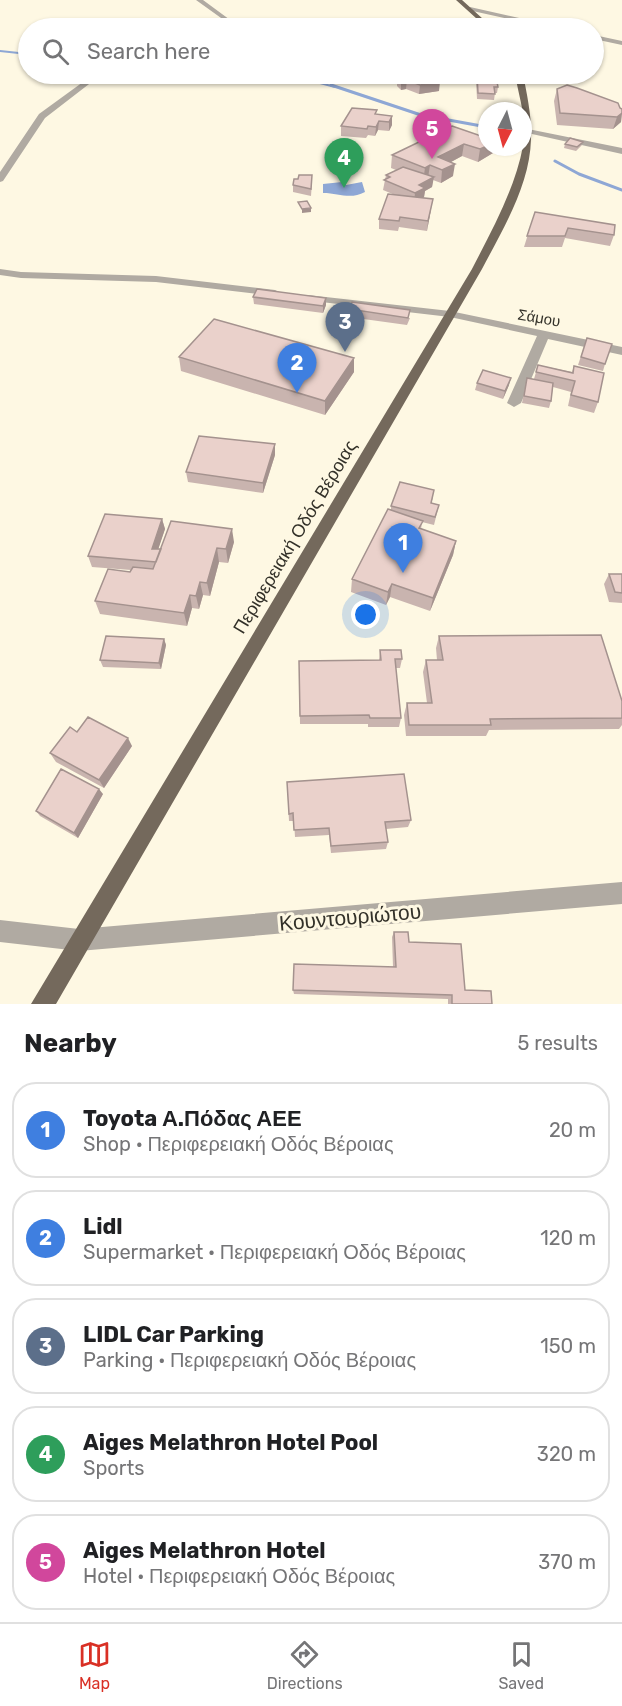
<!DOCTYPE html>
<html lang="en">
<head>
<meta charset="utf-8">
<style>
  :root { --surface:#fff; --page:#f2f2f2; --text:#202124; --muted:#757577; --line:#e0e0e0; --accent:#d93025 }
  body { margin:0; font-family:Rubik,sans-serif; background:var(--page); color:var(--text) }
  .compass { position:absolute; left:478px; top:102px; width:54px; height:54px; border-radius:50%; background:var(--surface); box-shadow:0 2px 4px #0004; rotate:186deg }
  .you { position:absolute; left:366px; top:615px; width:21px; height:21px; margin:-15px; border:4px solid #fff; border-radius:50%; background:#1a73e8; box-shadow:0 0 0 9px #1a73e833 }
  .badge { display:grid; place-items:center; width:39px; height:39px; border-radius:50%; background:var(--accent); color:#fff; font-size:20px; font-weight:700 }
  .pin { position:absolute; translate:-50% -50px; filter:drop-shadow(0 2px 3px #0008) }
  .pin::after { content:''; position:absolute; top:32px; width:21px; height:18px; background:inherit; clip-path:polygon(0 0,100% 0,50% 100%) }
  .list { margin:0; padding:0; list-style:none }
  h2 { display:flex; justify-content:space-between; align-items:center; height:78px; margin:0; padding:0 24px; font-size:26px }
  h2 small { font-size:20px; font-weight:400; color:var(--muted) }
  .list li { display:grid; grid-template-columns:39px 1fr auto; gap:18px; align-items:center; box-sizing:border-box; height:96px; margin:0 12px 12px; padding:0 12px; border:2px solid var(--line); border-radius:24px }
  .list b { display:block; font-size:22px; white-space:nowrap }
  .list p { margin:0; font-size:20px; white-space:nowrap; color:var(--muted) }
  .list em { font-size:20px; font-style:normal; color:var(--muted) }
  .icon { flex:none; width:33px; height:33px; fill:none; stroke:currentColor; stroke-width:2; stroke-linecap:round; stroke-linejoin:round }
  .map { position:relative; flex:none; width:622px; height:1004px; overflow:hidden }
  .search { position:absolute; background:var(--surface); box-shadow:0 2px 4px #0004; left:18px; right:18px; top:18px; height:66px; display:flex; align-items:center; gap:15px; box-sizing:border-box; padding:0 21px; border-radius:33px; color:var(--muted); font-size:22px }
  .sheet { height:618px; background:var(--surface) }
  nav { display:flex; justify-content:space-around; align-items:center; box-sizing:border-box; height:84px; border-top:2px solid var(--line); background:var(--surface); font-size:16px; color:var(--muted) }
  nav a { display:grid; justify-items:center; gap:3px }
  nav .on { color:var(--accent) }
  .map>svg:first-child { display:block }
</style>
</head>
<body>
<div class="map">
<svg width="622" height="1004" viewBox="0 0 622 1004">
  <rect width="100%" height="100%" fill="#fef8e3"/>
  <path fill="#8ea7d5" d="M342 182 346 185 362 182 365 192C350 200 339 193 323 193V184Z"/>
  <g fill="none" stroke-linecap="round" stroke-linejoin="round">
    <path stroke="#8ea7d5" stroke-width="2" d="M0 51 28 54
      M286 74 335 87"/>
    <path stroke="#8ea7d5" stroke-width="3" d="M331 85 421 115 487 127
      M555 161 579 174 622 190"/>
    <path fill="#b0aaa2" fill-rule="evenodd" d="M196 0H203L241 28H235Z
      M470 7 555 26 558 28H549L468 10Z
      M594 35 622 41V45L594 39Z
      M94 74H102L45 118 3 181 0 182V172L39 114Z
      M523 128 622 148V154L523 132Z
      M0 269 21 272 156 276 275 290 281 293 275 296 156 282 21 278 0 275Z
      M308 295 450 311 622 347V355L548 339 521 403 514 407 507 403 537 336 450 317 304 300 302 298Z
      M622 882V904L79 951 0 942V920L79 929Z"/>
    <path fill="#74695c" fill-rule="evenodd" d="M456 0H462L493 28H487Z
      M515 74H523C527 95 532 117 531 139 530 185 503 229 482 269L56 1004H31L472 269C492 230 515 189 523 146 528 122 519 98 515 74Z"/>
  </g>
  <path fill="#c9b4af" d="M392 74H428L439 91 419 94 406 89 401 90 397 86V82L396 81V79L392 76Z
    M477 75 494 82 498 87 497 93H495L494 100 477 99 476 81Z
    M557 89 622 109 621 122 613 129 557 125 554 101Z
    M377 114 392 116V125L389 131 378 130 375 136 368 135 366 138 341 136V126Z
    M452 126 493 153 478 162 462 156 451 162 453 176 441 183 433 180 432 187 425 191 424 197 423 198 431 209 427 231 399 227 398 231 379 229V219L395 195 383 190 386 175 396 170 391 168 392 155Z
    M565 144 582 145 576 151 564 148Z
    M312 182 311 196 293 192V185Z
    M535 212 614 235 610 246 565 238 562 247H524Z
    M253 297 326 298V305L323 313 254 304Z
    M349 309 410 318 407 325 349 317Z
    M587 338 605 364 603 371 578 365Z
    M179 357 354 372 325 415 181 371Z
    M538 365 572 372 574 366 598 402 594 413 568 406 571 392 553 387 551 401 549 408 522 403 527 378 534 379Z
    M477 383 509 385 503 399 475 390Z
    M275 455 263 493 188 482 186 472Z
    M433 498 431 503 439 505 434 525 422 522 421 529 456 541 453 555 430 611 390 597 386 605 351 592 352 579 391 510V506Z
    M162 519 165 529 158 549 234 542 228 563 219 562 210 596 203 595 199 609 192 608 187 626 100 614 95 601 130 572 131 570 92 567 88 556Z
    M609 574H622V603L609 602 604 584Z
    M439 636 622 701V725L619 729 489 730 486 736H406L404 715 407 703H427L423 672 426 660H437L436 648Z
    M164 639 166 645 161 669 103 667 100 660Z
    M380 650 402 659 400 668H396L401 718 399 727H368V724H300L299 661 379 660Z
    M77 732 132 746 104 788 56 762 50 753Z
    M287 782 411 820 408 827 386 829 388 842 386 849 331 853 329 835 295 837 294 821H289Z
    M103 794 78 838 40 816 36 811Z
    M394 932 409 942 465 990 492 1004H448V999L294 994 293 990 393 967 392 937Z"/>
  <path fill="#a4928e" d="M407 80 406 89 401 90V81Z
    M440 82 439 91 419 94 420 85Z
    M622 113 621 122 613 129 617 117Z
    M392 116V125L389 131V122Z
    M379 121 378 130 375 136 376 127Z
    M464 144 462 156 438 169V157Z
    M487 146V147H494L493 153 478 162 480 149Z
    M455 164 453 176 441 183 442 170Z
    M430 165 428 178 423 181 425 168Z
    M434 177 432 187 425 191 424 197 414 203 415 193 419 185Z
    M433 199 431 209 427 231 428 221Z
    M311 208V212L302 213V209Z
    M326 298V305L323 313V306Z
    M354 358V372L325 415V401Z
    M511 378 509 385 503 399 505 391Z
    M275 444V455L263 493V483Z
    M162 519 165 529 155 559 152 549Z
    M232 529 234 542 228 563 226 549Z
    M456 541 453 555 430 611 433 598Z
    M217 548 219 562 210 596 207 583Z
    M200 582 203 595 199 609 196 596Z
    M392 584 390 597 386 605 388 592Z
    M190 595 192 608 187 626 184 613Z
    M164 639 166 645 161 669 159 663Z
    M128 738 132 746 104 788 99 780Z
    M99 789 103 794 78 838 74 833Z"/>
  <path fill="#ead1cb" stroke="#a4928e" stroke-width="1.5" d="M398 74H428L440 82 420 85 407 80 401 81 397 78 402 77Z
    M477 75 493 76 494 82H497L498 87H494L495 94 478 93Z
    M567 85 577 88 618 103 620 108 622 109V113L617 117 560 113 557 89Z
    M352 108 377 110 375 114 392 116 389 122 379 121 376 127 368 126 367 129 341 126Z
    M452 126 487 138V146L480 149 464 144 438 157 455 164 442 170 430 165 425 168 392 155Z
    M570 138 583 142 577 147 565 144Z
    M403 167 434 177 419 185 425 188 415 193 384 180 390 177 386 175Z
    M299 175H312L311 189 293 185 294 179H298Z
    M388 194 433 199 428 221 400 217 399 221 379 219Z
    M307 201 311 208 302 209 298 202Z
    M535 212 615 225 614 235 568 228 565 236H527Z
    M257 289 326 298 323 306 253 297Z
    M352 302 410 310 408 318 349 309Z
    M214 319 354 358 325 401 179 357Z
    M587 338 612 344 605 364 581 357Z
    M538 365 573 373 574 366 604 373 598 402 571 395 575 381 536 372Z
    M483 370 511 378 505 391 477 383Z
    M527 378 553 383 551 401 524 396Z
    M199 436 275 444 263 483 186 472Z
    M400 482 434 490 431 503 439 505 435 517 391 506Z
    M388 509 423 521 419 528 456 541 433 598 392 584 388 592 352 579Z
    M105 514 162 519 152 549H161L156 562 88 556Z
    M171 521 232 529 226 549 217 548 207 583 200 582 196 596 190 595 184 613 95 601 108 569 130 572 133 567 153 569Z
    M609 574H622V593L615 592Z
    M601 635 622 701V718L490 719 491 725H409L407 703H432L426 660H443L439 636Z
    M106 636 164 639 159 663 100 660Z
    M380 650H401L402 659H395L401 718H370L369 715 300 716 299 661 381 660Z
    M88 717 128 738 99 780 50 753 70 727 77 732Z
    M61 769 99 789 74 833 36 811Z
    M404 774 411 820 385 822 388 842 331 846 329 828 294 830 293 813 289 814 287 782Z
    M394 932H408L409 942 461 944 465 990 491 991 492 1004H452V995L293 990 294 964 396 967Z"/>
  <g text-anchor="middle" dominant-baseline="central" stroke-width="6" stroke-linejoin="round" paint-order="stroke">
    <g font-size="15" fill="#333129" stroke="#fef8e3">
      <text transform="translate(539 318) rotate(10)">Σάμου</text>
    </g>
    <g font-size="18" fill="#333129" stroke="#fef8e3">
      <text transform="translate(295 537) rotate(-59)">Περιφερειακή Οδός Βέροιας</text>
    </g>
    <g font-size="21" fill="#333129" stroke="#fef8e3">
      <text transform="translate(350 917) rotate(-5)">Κουντουριώτου</text>
    </g>
  </g>
</svg>
<svg class="compass" viewBox="-18 -18 36 36"><path d="M0-13l5 13h-10z" fill="#e53935"/><path d="M0 13l5-13h-10z" fill="#757577"/></svg>
<div class="you"></div>
<div class="pin badge" style="left:403px;top:573px;background:#3f7fe0">1</div>
<div class="pin badge" style="left:297px;top:393px;background:#3f7fe0">2</div>
<div class="pin badge" style="left:345px;top:352px;background:#5c6f8a">3</div>
<div class="pin badge" style="left:344px;top:188px;background:#2e9e5b">4</div>
<div class="pin badge" style="left:432px;top:159px;background:#d1479c">5</div>
<div class="search"><svg class="icon" aria-label="search" viewBox="0 0 24 24"><circle cx="10" cy="10" r="6"/><path d="M15 15l6 6"/></svg>Search here</div>
</div>
<section class="sheet">
<h2>Nearby<small>5 results</small></h2>
<ul class="list">
<li><span class="badge" style="background:#3f7fe0">1</span><div><b>Toyota Α.Πόδας ΑΕΕ</b><p>Shop · Περιφερειακή Οδός Βέροιας</p></div><em>20 m</em></li>
<li><span class="badge" style="background:#3f7fe0">2</span><div><b>Lidl</b><p>Supermarket · Περιφερειακή Οδός Βέροιας</p></div><em>120 m</em></li>
<li><span class="badge" style="background:#5c6f8a">3</span><div><b>LIDL Car Parking</b><p>Parking · Περιφερειακή Οδός Βέροιας</p></div><em>150 m</em></li>
<li><span class="badge" style="background:#2e9e5b">4</span><div><b>Aiges Melathron Hotel Pool</b><p>Sports</p></div><em>320 m</em></li>
<li><span class="badge" style="background:#d1479c">5</span><div><b>Aiges Melathron Hotel</b><p>Hotel · Περιφερειακή Οδός Βέροιας</p></div><em>370 m</em></li>
</ul>
</section>
<nav>
<a class="on"><svg class="icon" aria-label="map" viewBox="0 0 24 24"><path d="M3 6l6-2 6 2 6-2v14l-6 2-6-2-6 2zM9 4v14M15 6v14"/></svg>Map</a>
<a><svg class="icon" aria-label="directions" viewBox="0 0 24 24"><path d="M12 3l9 9-9 9-9-9zM9 14v-3h6M13 9l2 2-2 2"/></svg>Directions</a>
<a><svg class="icon" aria-label="saved" viewBox="0 0 24 24"><path d="M7 4h10v16l-5-4-5 4z"/></svg>Saved</a>
</nav>
</body>
</html>
